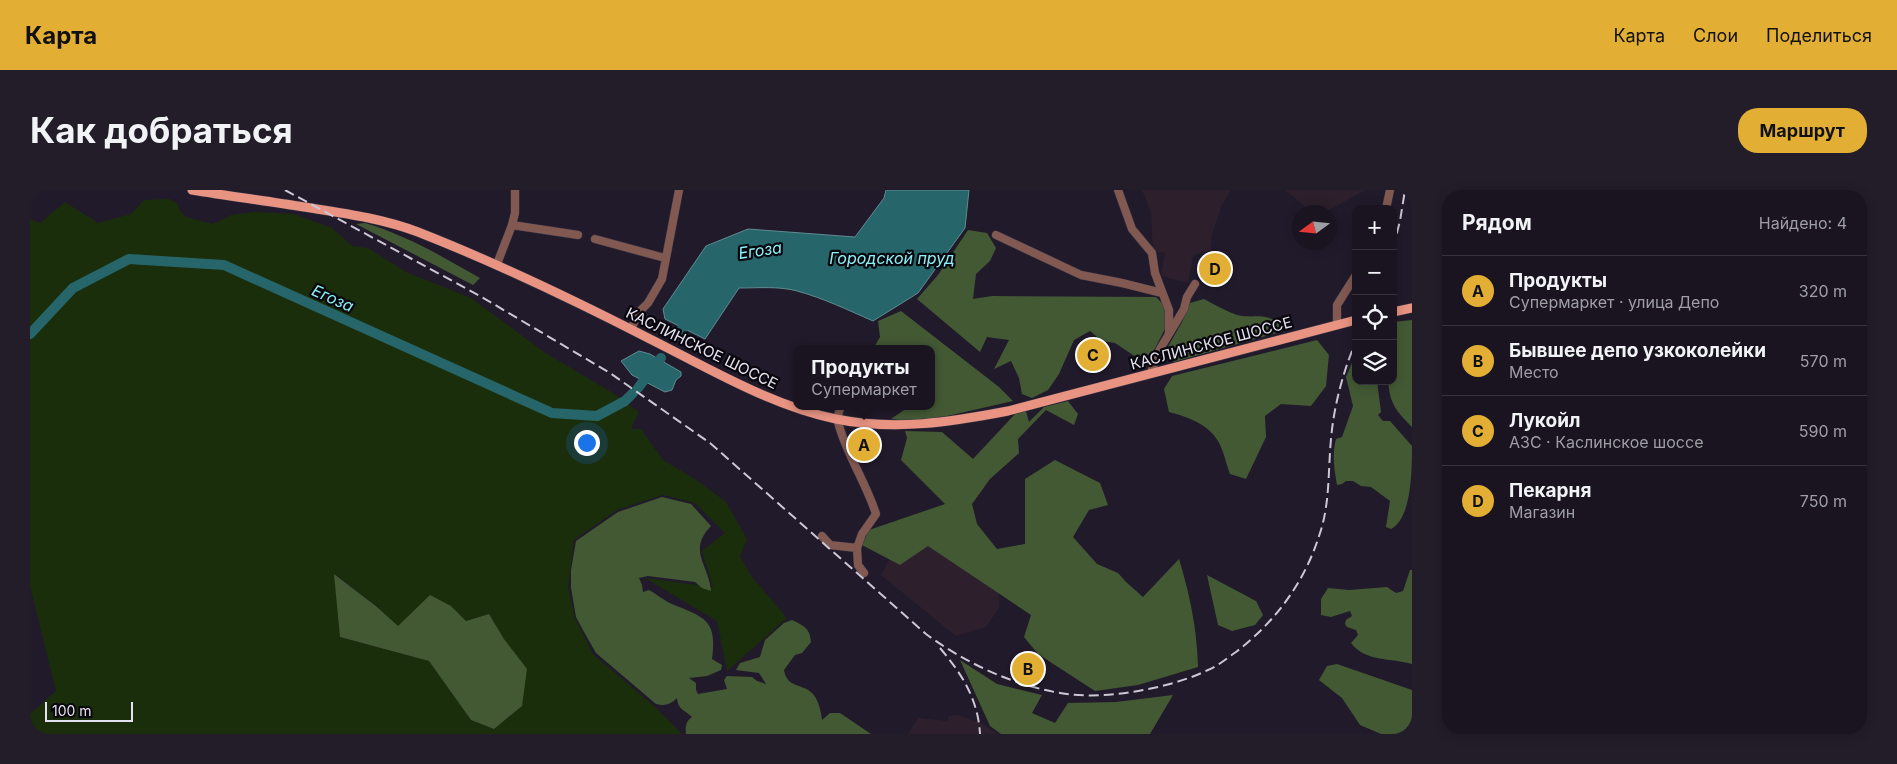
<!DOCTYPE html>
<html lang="ru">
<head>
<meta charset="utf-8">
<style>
  :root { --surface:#191420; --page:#221d29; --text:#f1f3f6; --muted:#9f9ea5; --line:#37333e; --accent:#e2af34 }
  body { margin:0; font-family:Inter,sans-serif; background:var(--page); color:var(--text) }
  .controls { position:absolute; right:15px; top:15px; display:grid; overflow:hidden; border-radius:10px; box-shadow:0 2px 12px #0003 }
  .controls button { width:45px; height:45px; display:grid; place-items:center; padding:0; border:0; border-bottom:1px solid var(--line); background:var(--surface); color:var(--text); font:25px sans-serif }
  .compass { position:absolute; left:1262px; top:15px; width:45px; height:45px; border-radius:50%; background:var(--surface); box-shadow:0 2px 12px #0003; rotate:255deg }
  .scale { position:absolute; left:15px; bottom:12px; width:88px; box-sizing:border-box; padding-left:5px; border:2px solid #e5e0ed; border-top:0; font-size:14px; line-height:18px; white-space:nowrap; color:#e5e0ed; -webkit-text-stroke:4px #09070e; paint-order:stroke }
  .you { position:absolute; left:556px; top:252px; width:18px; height:18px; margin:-12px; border:4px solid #fff; border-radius:50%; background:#1a73e8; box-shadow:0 0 0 8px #1a73e833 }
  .badge { display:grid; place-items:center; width:32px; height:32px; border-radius:50%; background:var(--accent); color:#111; font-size:16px; font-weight:700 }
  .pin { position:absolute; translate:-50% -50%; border:2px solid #fff; box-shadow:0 1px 5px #0006 }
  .popup { position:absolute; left:763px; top:155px; width:142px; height:65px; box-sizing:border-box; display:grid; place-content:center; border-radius:10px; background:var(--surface); filter:drop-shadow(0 1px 4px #0005); font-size:16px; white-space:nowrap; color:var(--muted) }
  .popup b { font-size:19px; color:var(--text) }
  .popup::after { content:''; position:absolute; left:50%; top:100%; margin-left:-10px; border:10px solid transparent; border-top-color:var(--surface) }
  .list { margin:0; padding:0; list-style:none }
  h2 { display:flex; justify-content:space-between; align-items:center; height:65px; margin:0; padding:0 20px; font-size:21px }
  h2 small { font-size:16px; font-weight:400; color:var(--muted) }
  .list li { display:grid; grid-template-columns:32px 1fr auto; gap:15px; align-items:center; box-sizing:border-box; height:70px; padding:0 20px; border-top:1px solid var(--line) }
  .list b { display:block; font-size:19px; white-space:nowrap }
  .list p { margin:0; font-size:16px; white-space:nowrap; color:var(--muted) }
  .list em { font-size:16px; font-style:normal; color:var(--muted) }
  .icon { flex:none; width:28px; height:28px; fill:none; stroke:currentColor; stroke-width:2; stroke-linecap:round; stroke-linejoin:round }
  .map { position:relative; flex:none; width:1382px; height:544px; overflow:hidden; border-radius:20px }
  header { display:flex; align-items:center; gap:30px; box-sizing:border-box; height:70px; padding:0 25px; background:var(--accent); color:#111 }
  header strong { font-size:24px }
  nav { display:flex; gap:28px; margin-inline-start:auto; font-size:18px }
  .intro { display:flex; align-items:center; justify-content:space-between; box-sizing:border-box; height:120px; padding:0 30px }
  h1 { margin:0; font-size:35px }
  .button { padding:12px 22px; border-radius:20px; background:var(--accent); color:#111; font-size:18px; font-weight:700 }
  main { display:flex; gap:30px; padding:0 30px }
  aside { flex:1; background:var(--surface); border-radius:20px; box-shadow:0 2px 12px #0003 }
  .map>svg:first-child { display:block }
</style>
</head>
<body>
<header>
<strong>Карта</strong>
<nav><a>Карта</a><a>Слои</a><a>Поделиться</a></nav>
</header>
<div class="intro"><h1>Как добраться</h1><a class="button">Маршрут</a></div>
<main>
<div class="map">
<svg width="1382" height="544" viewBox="0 0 1382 544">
  <rect width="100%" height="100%" fill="#211a2b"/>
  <path fill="#2d202c" d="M1112 0H1201L1191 17 1182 44 1180 61 1163 65 1158 93 1131 86 1135 62H1123L1121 23Z
    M1255 0H1335L1296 22H1282Z
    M900 350 968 392 969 418 956 437 926 446 851 385 862 364Z
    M928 525 955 535 956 537 969 544H878L888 528 917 531 919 526Z"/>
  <path fill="#1b2e0c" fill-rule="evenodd" d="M139 9 147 13 150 21 156 27 183 34 201 25 224 22 264 24 302 38 322 56 338 58 376 82 441 108 514 162 586 205 609 222 601 239H611L633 270 665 289 696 312 717 349 710 367 722 387 757 428 697 481 687 431 615 388 683 397 672 361 695 343 665 313 633 305 587 320 544 350 538 397 545 428 563 464 624 516 652 544H0V524L26 501 0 396V29L10 33 35 12 68 33 101 24 114 10ZM305 384 347 417 368 436 421 416 436 431 459 424 474 449 492 516 464 539 441 530 399 471 310 447Z"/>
  <path fill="#435934" d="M335 33C376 45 413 67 450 88L443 95 326 34Z
    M938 40 957 43 966 58 960 71 946 84 943 109 962 106 1126 107 1137 118 1135 139 1122 164 1106 167 1085 153 1072 151 1060 141 1044 150 1029 184 1018 200 1002 208 992 204 989 188 981 171 964 179 979 150 957 147 950 162 887 109 908 85Z
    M1174 109C1185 115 1196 121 1207 125 1226 129 1231 122 1250 133V142L1144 172 1136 160 1152 132 1160 113Z
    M871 121 969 197 983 211 891 232 861 229 874 220 876 216H902V159H843L850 147 848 131Z
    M1382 130V237C1366 221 1360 214 1358 191H1363V132Z
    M1287 150 1299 165 1296 196 1281 216 1251 214 1235 226 1236 247 1216 289 1200 284C1196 274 1194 261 1188 251 1178 234 1158 227 1139 222L1134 199 1142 186Z
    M1326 163V191H1347L1351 222 1348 225 1353 231H1360L1382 256C1382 280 1382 328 1361 339L1356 337 1360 311 1341 297 1331 296 1323 291H1316L1312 294 1307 295C1304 279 1302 264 1306 249L1312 247 1323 216 1316 187Z
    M1038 211 1048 224 1044 235 1016 220 988 249 989 263 960 289 942 314 947 334 967 359 995 354V289L1025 270 1070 293 1078 315 1059 320 1043 347 1067 374 1088 383 1096 392 1113 407 1149 369C1160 405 1167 439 1168 477L1108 495 1065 501 1008 464 994 447 1001 425 898 356 870 375 832 355 839 340 915 314 871 270 877 248 875 241 912 242 943 269 985 224 996 221 999 232 1014 217Z
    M632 307 661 314 681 336C657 361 679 375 681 401L672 398 665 392 618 386 609 388 612 395 613 402 619 400C627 404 634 411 642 414 676 428 687 430 682 469L692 475 691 480 677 486 659 488 666 493V500L668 504 697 499 694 490 697 486 722 487 727 491 736 494 729 483 706 480 710 473 730 467 735 450 754 433 762 430C774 436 780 438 781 452L772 463 765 465 754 480C757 499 773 493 783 504 789 511 791 522 792 530L800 523H810L841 544H656C655 537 656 531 662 527 655 520 648 520 647 508 640 515 635 516 626 514L566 463 554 442 546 427 541 398V380L546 351 588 322Z
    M1380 380H1382V474C1362 468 1335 472 1321 453L1328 445 1326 440 1317 437 1315 434 1316 430 1322 426 1320 421 1301 427 1291 425V409L1298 398 1319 400 1357 397 1366 403 1373 401Z
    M304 384 347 417 368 436 400 405 421 416 436 431 459 424 474 449 497 479 492 516 464 539 441 530 399 471 310 447Z
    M1177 385 1226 411 1233 425 1225 435 1202 441 1188 435Z
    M930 470 967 494 1012 505 1002 523 1025 533 1038 513 1086 512 1143 505 1120 544H971L960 536Z
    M1307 474 1382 500V544H1351L1330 535 1312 508 1289 490 1297 476Z"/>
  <path fill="#26666a" stroke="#5f8b91" d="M856 0H939L935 38 888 103 843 131C818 120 793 108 767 101 749 96 728 98 709 98L675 149 635 129 633 119 676 56 718 39 825 47 854 8Z
    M609 161 620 164 651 182V186L646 190 642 200 635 202 602 185 591 171Z"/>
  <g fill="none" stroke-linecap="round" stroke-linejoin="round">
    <path stroke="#26666a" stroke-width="10" d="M0 144 43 98 99 69 194 75 522 223 567 226 595 211 603 203
      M647 146 661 127
      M608 198 631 168"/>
    <defs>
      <path id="minor" d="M1088 0 1102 39 1122 63 1125 83 1139 120V143
        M1356 19 1360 0
        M482 35 548 45
        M966 45 1051 85 1092 93 1132 103
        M565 49 635 68
        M467 74 482 35 485 23V0
        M1307 134V115L1326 85
        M601 139 609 122 618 113 632 89 649 0
        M1121 182 1130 159 1154 119 1157 107 1165 94
        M792 346 800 355 827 358 832 344 846 324C836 292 816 264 808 232 807 227 809 221 811 216
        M827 358 828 375 834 383"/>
      <path id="major" d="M162 0C199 6 237 11 274 17 312 23 351 28 388 42 467 73 544 110 620 149 678 178 742 216 806 229 865 241 921 232 978 221L1326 130
        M1363 122 1382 118"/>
    </defs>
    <use href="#minor" stroke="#3c3646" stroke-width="9"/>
    <use href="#major" stroke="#3c3646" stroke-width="10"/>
    <use href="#minor" stroke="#825951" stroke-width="8"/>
    <use href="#major" stroke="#e99483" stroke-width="9"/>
    <path stroke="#ccc7d4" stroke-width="2" stroke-dasharray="10 5" stroke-linecap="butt" d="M255 0 450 106 580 183 680 253 896 444C937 474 986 497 1037 504 1062 507 1088 505 1113 500 1135 496 1157 490 1178 480 1188 476 1197 468 1206 462 1246 431 1275 392 1290 343 1300 313 1298 281 1301 249 1304 215 1313 182 1326 151
      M1363 58 1370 31 1375 0
      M910 458C932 484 948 509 950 544"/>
  </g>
  <g text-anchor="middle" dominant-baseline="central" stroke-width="4.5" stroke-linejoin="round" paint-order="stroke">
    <g font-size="15" fill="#e5e0ed" stroke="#09070e">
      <text transform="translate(1181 153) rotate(-15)">КАСЛИНСКОЕ ШОССЕ</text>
      <text transform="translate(672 158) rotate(26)">КАСЛИНСКОЕ ШОССЕ</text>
    </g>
    <g font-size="16" font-style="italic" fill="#8bf0f5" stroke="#09070e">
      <text transform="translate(730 60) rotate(-8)">Егоза</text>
      <text x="862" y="68">Городской пруд</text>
      <text transform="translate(303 108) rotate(24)">Егоза</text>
    </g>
  </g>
</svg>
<div class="controls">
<button>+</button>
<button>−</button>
<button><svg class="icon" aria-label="locate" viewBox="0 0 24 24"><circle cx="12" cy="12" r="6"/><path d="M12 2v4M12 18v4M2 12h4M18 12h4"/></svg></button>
<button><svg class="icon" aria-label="layers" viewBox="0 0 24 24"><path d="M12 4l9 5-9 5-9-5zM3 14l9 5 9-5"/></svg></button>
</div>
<svg class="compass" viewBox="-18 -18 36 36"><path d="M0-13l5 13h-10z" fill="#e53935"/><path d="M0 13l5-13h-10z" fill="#9f9ea5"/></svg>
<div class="scale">100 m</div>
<div class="you"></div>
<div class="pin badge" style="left:834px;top:255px">A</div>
<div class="popup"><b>Продукты</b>Супермаркет</div>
<div class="pin badge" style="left:998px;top:479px">B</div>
<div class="pin badge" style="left:1063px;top:165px">C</div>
<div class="pin badge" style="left:1185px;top:79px">D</div>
</div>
<aside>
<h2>Рядом<small>Найдено: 4</small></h2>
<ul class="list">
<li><span class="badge">A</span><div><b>Продукты</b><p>Супермаркет · улица Депо</p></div><em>320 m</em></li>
<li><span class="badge">B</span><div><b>Бывшее депо узкоколейки</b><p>Место</p></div><em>570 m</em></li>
<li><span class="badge">C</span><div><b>Лукойл</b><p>АЗС · Каслинское шоссе</p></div><em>590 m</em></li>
<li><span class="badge">D</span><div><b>Пекарня</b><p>Магазин</p></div><em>750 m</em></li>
</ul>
</aside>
</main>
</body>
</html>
